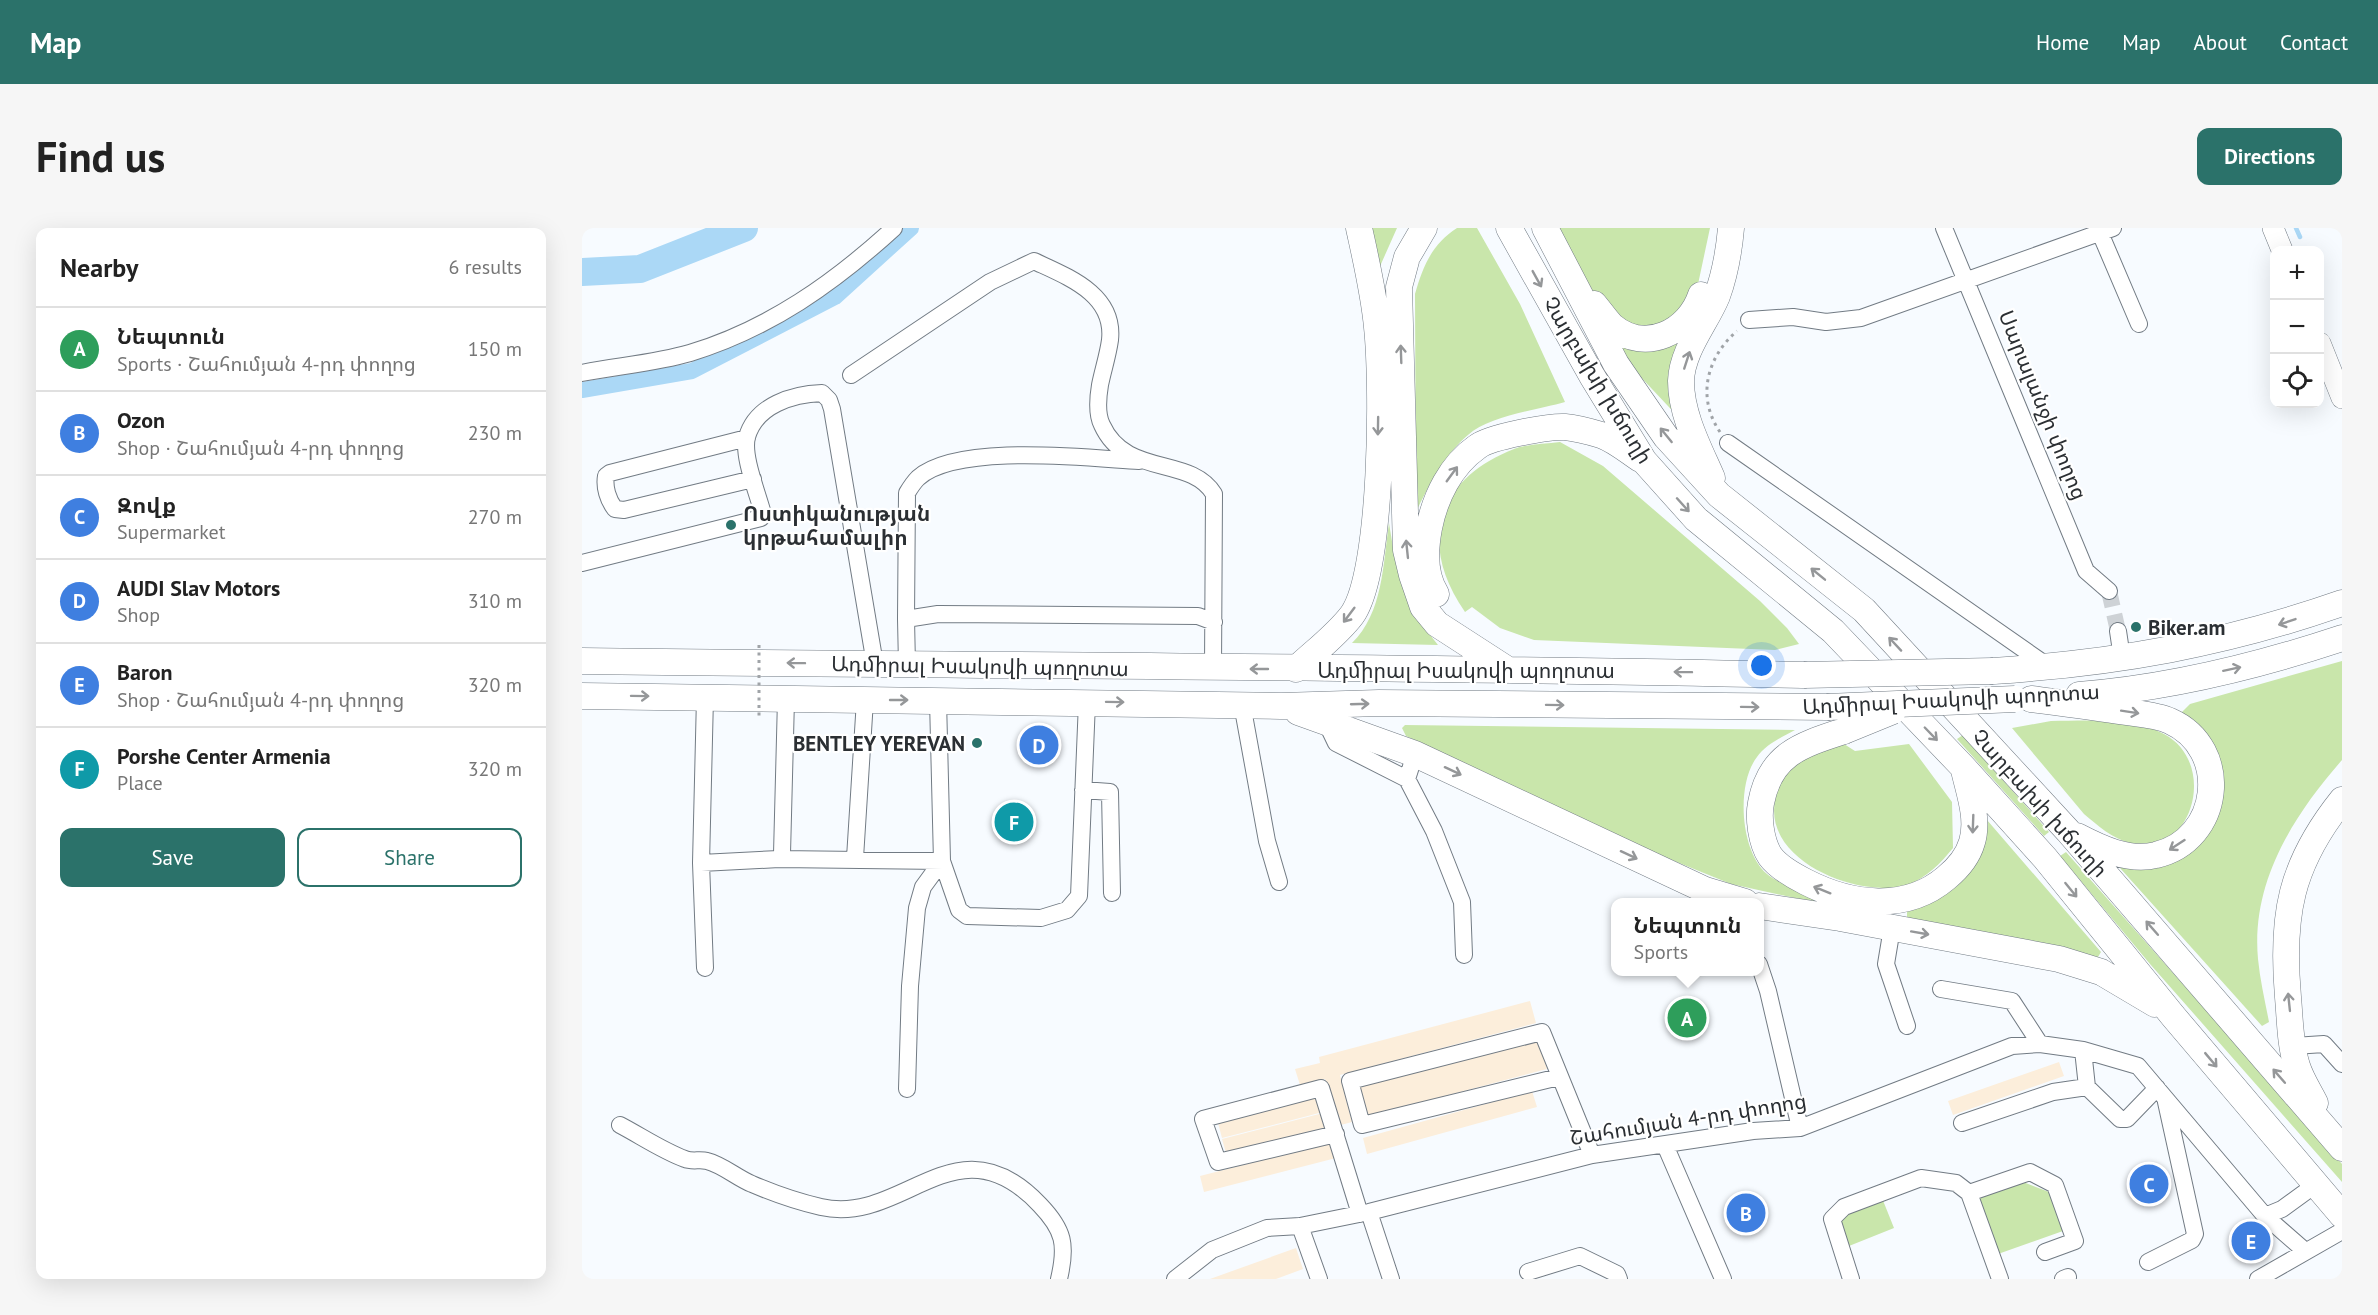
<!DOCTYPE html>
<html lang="en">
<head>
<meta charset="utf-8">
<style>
  :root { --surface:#fff; --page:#f6f6f6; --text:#222; --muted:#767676; --line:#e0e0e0; --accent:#2b726a }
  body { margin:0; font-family:"PT Sans","Noto Sans Armenian",sans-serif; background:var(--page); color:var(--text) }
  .controls { position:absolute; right:18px; top:18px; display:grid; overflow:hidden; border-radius:12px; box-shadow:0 6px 24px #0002 }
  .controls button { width:54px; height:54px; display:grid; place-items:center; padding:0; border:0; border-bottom:2px solid var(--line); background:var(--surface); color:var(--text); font:30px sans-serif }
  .you { position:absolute; left:1180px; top:438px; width:21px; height:21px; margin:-15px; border:4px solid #fff; border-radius:50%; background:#1a73e8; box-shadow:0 0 0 9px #1a73e833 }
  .badge { display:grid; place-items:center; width:39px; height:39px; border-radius:50%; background:var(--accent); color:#fff; font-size:20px; font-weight:700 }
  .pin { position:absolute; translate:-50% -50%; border:3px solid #fff; box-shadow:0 2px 6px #0006 }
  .popup { position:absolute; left:1029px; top:670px; width:153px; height:78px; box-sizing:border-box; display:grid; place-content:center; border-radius:12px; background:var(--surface); filter:drop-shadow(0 2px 4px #0005); font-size:20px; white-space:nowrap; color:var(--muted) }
  .popup b { font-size:22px; color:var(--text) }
  .popup::after { content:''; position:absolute; left:50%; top:100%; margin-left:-12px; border:12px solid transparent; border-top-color:var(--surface) }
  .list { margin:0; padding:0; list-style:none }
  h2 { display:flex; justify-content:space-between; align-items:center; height:78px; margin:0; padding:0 24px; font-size:26px }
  h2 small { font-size:20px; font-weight:400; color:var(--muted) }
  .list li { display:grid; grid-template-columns:39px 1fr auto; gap:18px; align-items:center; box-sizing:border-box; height:84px; padding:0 24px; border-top:2px solid var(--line) }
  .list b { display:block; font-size:22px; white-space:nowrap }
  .list p { margin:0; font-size:20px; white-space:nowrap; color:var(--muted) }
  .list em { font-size:20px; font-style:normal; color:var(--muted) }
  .actions { display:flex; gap:12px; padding:18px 24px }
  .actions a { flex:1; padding:14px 0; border:2px solid var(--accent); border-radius:12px; text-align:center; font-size:21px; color:var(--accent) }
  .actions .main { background:var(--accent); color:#fff }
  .icon { flex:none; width:33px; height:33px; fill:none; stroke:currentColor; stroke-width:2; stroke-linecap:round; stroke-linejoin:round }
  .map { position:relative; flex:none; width:1760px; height:1051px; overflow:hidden; border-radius:12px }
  header { display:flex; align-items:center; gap:36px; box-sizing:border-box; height:84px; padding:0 30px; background:var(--accent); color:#fff }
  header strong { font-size:28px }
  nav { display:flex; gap:33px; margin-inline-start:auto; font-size:21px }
  .intro { display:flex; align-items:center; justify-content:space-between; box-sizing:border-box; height:144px; padding:0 36px }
  h1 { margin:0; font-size:42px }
  .button { padding:15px 27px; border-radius:12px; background:var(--accent); color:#fff; font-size:21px; font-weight:700 }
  main { display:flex; gap:36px; padding:0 36px }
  aside { flex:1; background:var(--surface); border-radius:12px; box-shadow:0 6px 24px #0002 }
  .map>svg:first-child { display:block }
</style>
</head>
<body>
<header>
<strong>Map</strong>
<nav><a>Home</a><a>Map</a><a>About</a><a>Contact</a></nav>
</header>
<div class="intro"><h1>Find us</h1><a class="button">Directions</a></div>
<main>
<aside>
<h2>Nearby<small>6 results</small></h2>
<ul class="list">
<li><span class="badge" style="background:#2e9e5b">A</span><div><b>Նեպտուն</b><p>Sports · Շահումյան 4-րդ փողոց</p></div><em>150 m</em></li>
<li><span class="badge" style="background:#3f7fe0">B</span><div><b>Ozon</b><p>Shop · Շահումյան 4-րդ փողոց</p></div><em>230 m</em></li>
<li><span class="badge" style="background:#3f7fe0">C</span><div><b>Զովք</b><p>Supermarket</p></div><em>270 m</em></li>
<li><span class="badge" style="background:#3f7fe0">D</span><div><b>AUDI Slav Motors</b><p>Shop</p></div><em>310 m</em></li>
<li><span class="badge" style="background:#3f7fe0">E</span><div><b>Baron</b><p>Shop · Շահումյան 4-րդ փողոց</p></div><em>320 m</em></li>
<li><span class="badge" style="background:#0f9aa8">F</span><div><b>Porshe Center Armenia</b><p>Place</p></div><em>320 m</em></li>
</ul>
<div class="actions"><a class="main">Save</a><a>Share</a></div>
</aside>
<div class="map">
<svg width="1760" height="1051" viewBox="0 0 1760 1051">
  <rect width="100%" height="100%" fill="#f7fbff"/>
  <path fill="#fceedb" d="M948 773 954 795 758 847 770 894 755 898 743 851 718 857 713 841 738 835 737 829Z
    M957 811 965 841 784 889 776 859Z
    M1477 834 1482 848 1371 887 1366 873Z
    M950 863 955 879 785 926 781 910Z
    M737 869 741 884 640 910 636 895Z
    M741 885 745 899 644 925 640 911Z
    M750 914 754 930 622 964 618 948Z
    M714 1020 721 1041 694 1051H628Z"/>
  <path fill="#c9e6ab" d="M785 0H815L795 45Z
    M875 0H895L938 76 983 174C955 182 907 188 886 207 862 227 847 257 834 284L833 66C841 38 850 16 875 0Z
    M976 0H1128L1112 75 1094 94 1060 104 1007 67Z
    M1018 90 1039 109 1102 101 1101 194 1054 144Z
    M978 214 1021 238 1178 373 1205 400 1217 416 1193 422 952 412 918 400 890 379 883 384C836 316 853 252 932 221 945 216 963 216 978 214Z
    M807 295C816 351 820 372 856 417L770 415C801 385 801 336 807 295Z
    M1760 433V532C1711 588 1669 654 1676 731 1678 752 1683 773 1687 794L1680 798 1538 640 1628 594 1614 498 1600 484 1608 476Z
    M1469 493C1504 493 1550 489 1582 506 1637 535 1611 632 1548 615 1531 611 1515 597 1502 586L1430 500Z
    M823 497 1213 502C1200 509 1184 516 1175 529 1154 556 1158 623 1185 646 1198 657 1221 663 1236 670V675L1149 656 1080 628 824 508 820 500Z
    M1381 507 1467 604 1462 608 1375 511Z
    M1262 516 1273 523 1327 516 1370 574 1371 620C1358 636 1345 649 1326 657 1316 662 1300 660 1289 659 1241 654 1173 617 1197 559 1199 554 1201 546 1204 542 1216 526 1244 522 1262 516Z
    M1405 592 1519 724 1516 729 1325 690V682C1380 666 1394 647 1405 592Z
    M1484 624 1760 936V954L1568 736 1478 628Z
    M1441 954 1467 964 1481 1003 1416 1026 1396 970Z
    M1300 970 1312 1000 1267 1018 1256 988Z"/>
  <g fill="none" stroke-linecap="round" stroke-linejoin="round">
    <path stroke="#abd8f6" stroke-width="4.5" d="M1714 0 1718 9"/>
    <path stroke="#abd8f6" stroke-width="16" d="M0 162 110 143 253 69 329 0"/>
    <path stroke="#abd8f6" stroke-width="28" d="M0 44 58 41 162 0"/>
    <path stroke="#ced2d6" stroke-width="16" stroke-dasharray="16 8" stroke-linecap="butt" d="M1527 363 1536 403"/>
    <defs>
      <path id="minor" d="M1362 0 1504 343 1527 363
        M1516 0 1557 96
        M1167 92 1211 89 1244 94 1279 90 1531 0
        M0 145C35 138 74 135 108 125 187 101 252 55 312 0
        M269 147 408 54 452 33C486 49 533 66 528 112 526 127 521 142 518 157 516 169 514 185 520 197 544 250 608 227 632 266L631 440
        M165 210 28 245 24 248C22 259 26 272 33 281L42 282 171 251
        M1146 215 1467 439
        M0 335 179 290 181 286C176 266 160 228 165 209 174 177 211 166 240 165L247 172 250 181 293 436
        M324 391 325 265C328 260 332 254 336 250 375 215 505 230 557 233
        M1536 403 1540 430
        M325 437 324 391 356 386 616 388 632 394
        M123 469 119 635 123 740
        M660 476 685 613 697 654
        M743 492 754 515 825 551
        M833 526 825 551 852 603 880 674 882 727
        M501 562 528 564 530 665
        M273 630 283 472
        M197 631 360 633 377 682 385 688 459 690 485 682 497 668 505 474
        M119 635 197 631 200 626 204 471
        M1310 700 1304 736 1325 798
        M1177 736 1186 763 1218 900
        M1359 761 1430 773 1458 816
        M1712 818 1742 816 1760 836
        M1501 822 1505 859 1538 891H1545L1575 860
        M977 849 780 897 768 853 960 804 1010 927
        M325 861 328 758 335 680 341 659 360 633 356 472
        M1380 895 1471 864 1505 859
        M38 897C59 908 81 923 103 931 110 934 118 931 125 933 141 937 155 950 170 956 191 965 217 974 239 979 322 998 374 888 458 977 482 1002 485 1017 477 1051
        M754 906 636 934 621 891 739 860 778 986
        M1083 917 1141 1051
        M1387 965 1448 944 1473 957 1493 1013 1463 1024
        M787 984 809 1051
        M1683 988 1722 1022
        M718 998 737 1051
        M1566 1034 1610 1012 1613 1006 1584 874
        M946 1044 998 1028 1035 1046 1037 1051
        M593 1051 630 1022 685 1000 718 998 787 984 1010 927 1171 903 1218 900 1430 818 1458 816 1501 822 1556 838 1683 988 1700 981 1733 957
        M1269 1051 1250 991 1262 979 1339 950 1374 955 1387 965 1418 1051
        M1481 1051 1486 1049
        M1676 1051 1760 1003"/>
      <path id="major" d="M1691 0 1700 22
        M1738 115 1760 170"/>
      <path id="highway" d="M842 0 825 29 817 59 824 322 830 347 841 379 855 396 923 440
        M927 0 1010 148 1062 233 1114 291 1251 403 1381 539 1463 630 1591 788 1760 987
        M963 0 1034 136 1084 209 1137 267 1282 382 1486 603 1760 920
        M1012 76C1018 83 1024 92 1030 98 1063 126 1107 104 1119 67
        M1130 250C1117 220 1099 187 1099 153 1100 122 1124 95 1135 68 1143 46 1147 23 1149 0
        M854 366C842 347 843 321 847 300 853 269 869 237 895 219 907 209 967 198 983 199 994 200 1009 204 1019 207 1033 212 1046 223 1058 231
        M0 433C407 438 815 438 1222 447
        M714 441C732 424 755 407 770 387 801 344 801 155 795 99 792 66 784 32 777 0
        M1411 443C1534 435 1643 416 1760 375
        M1497 467C1586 460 1676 438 1760 410
        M0 468 699 478 797 475 1245 479
        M1449 471C1480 475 1512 479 1544 484 1558 486 1575 487 1588 493 1650 521 1639 612 1574 627 1547 634 1518 620 1495 608
        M716 484 833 526 1123 662 1163 674
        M1262 503C1219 517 1188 526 1179 575 1176 590 1179 614 1188 628 1196 639 1212 648 1224 654 1269 677 1324 684 1364 650 1375 641 1386 628 1390 614 1397 591 1387 564 1382 542
        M1177 678 1258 690 1477 731 1519 744 1573 776
        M1733 875C1727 863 1719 851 1715 838 1708 817 1708 791 1706 769 1699 688 1708 637 1760 572"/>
    </defs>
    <use href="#minor" stroke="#727b84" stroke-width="18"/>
    <use href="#major" stroke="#727b84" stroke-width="22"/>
    <use href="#highway" stroke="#727b84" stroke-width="27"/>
    <path stroke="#a0a4a8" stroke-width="3" stroke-dasharray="3 4.5" stroke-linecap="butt" d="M1138 204C1114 169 1125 129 1155 103"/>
    <use href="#minor" stroke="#fff" stroke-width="16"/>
    <use href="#major" stroke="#fff" stroke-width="21"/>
    <use href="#highway" stroke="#fff" stroke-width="26"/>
    <defs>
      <path id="highway-bridge" d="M1222 447 1411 443
        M1245 479 1433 471
        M1262 503 1311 483"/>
    </defs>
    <use href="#highway-bridge" stroke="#727b84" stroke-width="27" stroke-linecap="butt"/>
    <path stroke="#a0a4a8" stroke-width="3" stroke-dasharray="3 4.5" stroke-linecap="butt" d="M177 417V490"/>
    <use href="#highway-bridge" stroke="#fff" stroke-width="26"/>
  </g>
  <defs><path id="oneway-shaft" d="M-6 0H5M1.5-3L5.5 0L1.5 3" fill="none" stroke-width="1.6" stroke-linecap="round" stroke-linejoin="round" transform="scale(1.5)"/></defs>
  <g stroke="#959799">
    <use href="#oneway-shaft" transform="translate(955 51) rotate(61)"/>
    <use href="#oneway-shaft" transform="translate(819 126) rotate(-92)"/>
    <use href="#oneway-shaft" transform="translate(1105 132) rotate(-72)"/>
    <use href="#oneway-shaft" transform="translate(796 198) rotate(91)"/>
    <use href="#oneway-shaft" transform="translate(1084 207) rotate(-129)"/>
    <use href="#oneway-shaft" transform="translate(870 246) rotate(-54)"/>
    <use href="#oneway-shaft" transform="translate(1101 277) rotate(48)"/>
    <use href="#oneway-shaft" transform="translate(825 321) rotate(-96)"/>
    <use href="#oneway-shaft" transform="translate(1236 346) rotate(-141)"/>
    <use href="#oneway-shaft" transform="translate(767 387) rotate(127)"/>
    <use href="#oneway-shaft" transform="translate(1705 394) rotate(161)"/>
    <use href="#oneway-shaft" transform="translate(1313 416) rotate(-133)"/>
    <use href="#oneway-shaft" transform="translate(214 435) rotate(-179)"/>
    <use href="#oneway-shaft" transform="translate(677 441) rotate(-180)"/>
    <use href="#oneway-shaft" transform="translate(1650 441) rotate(-12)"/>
    <use href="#oneway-shaft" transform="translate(1101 444) rotate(-179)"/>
    <use href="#oneway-shaft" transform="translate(58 468) rotate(1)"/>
    <use href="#oneway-shaft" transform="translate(317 472)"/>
    <use href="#oneway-shaft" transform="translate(533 474) rotate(1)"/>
    <use href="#oneway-shaft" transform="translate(778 476) rotate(-2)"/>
    <use href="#oneway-shaft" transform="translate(973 477) rotate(1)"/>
    <use href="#oneway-shaft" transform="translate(1168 479) rotate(1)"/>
    <use href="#oneway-shaft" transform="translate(1548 484) rotate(9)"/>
    <use href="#oneway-shaft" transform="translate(1349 506) rotate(46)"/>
    <use href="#oneway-shaft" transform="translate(871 543) rotate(25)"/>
    <use href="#oneway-shaft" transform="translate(1391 596) rotate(92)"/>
    <use href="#oneway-shaft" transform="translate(1595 617) rotate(147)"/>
    <use href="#oneway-shaft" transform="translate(1047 627) rotate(25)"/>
    <use href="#oneway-shaft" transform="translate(1240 662) rotate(-158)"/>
    <use href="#oneway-shaft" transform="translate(1489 662) rotate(51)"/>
    <use href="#oneway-shaft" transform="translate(1570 700) rotate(-131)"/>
    <use href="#oneway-shaft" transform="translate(1338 705) rotate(10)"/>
    <use href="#oneway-shaft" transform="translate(1707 774) rotate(-96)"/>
    <use href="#oneway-shaft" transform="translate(1629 832) rotate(50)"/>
    <use href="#oneway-shaft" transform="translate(1697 848) rotate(-131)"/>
  </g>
  <g fill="#2b726a" stroke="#fff" stroke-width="2">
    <circle cx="149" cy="297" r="6"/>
    <circle cx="1554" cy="399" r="6"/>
    <circle cx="395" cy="515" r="6"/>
  </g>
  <g text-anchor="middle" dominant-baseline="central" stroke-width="4.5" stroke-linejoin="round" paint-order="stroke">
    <g font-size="21" fill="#2b2f33" stroke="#fff">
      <text transform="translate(1016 152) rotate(59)">Չարբախի խճուղի</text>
      <text transform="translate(1461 177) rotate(68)">Սարալանջի փողոց</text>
      <text transform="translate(398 438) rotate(1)">Ադմիրալ Իսակովի պողոտա</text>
      <text x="884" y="442">Ադմիրալ Իսակովի պողոտա</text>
      <text transform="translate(1369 471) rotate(-3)">Ադմիրալ Իսակովի պողոտա</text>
      <text transform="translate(1458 575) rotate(48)">Չարբախի խճուղի</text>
      <text transform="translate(1106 891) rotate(-9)">Շահումյան 4-րդ փողոց</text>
    </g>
    <g font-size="21" font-weight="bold" fill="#2b2f33" stroke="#fff" text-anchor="start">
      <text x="161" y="285">Ոստիկանության<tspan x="161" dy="24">կրթահամալիր</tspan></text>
      <text x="1566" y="399">Biker.am</text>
      <text x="383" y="515" text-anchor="end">BENTLEY YEREVAN</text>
    </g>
  </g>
</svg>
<div class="controls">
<button>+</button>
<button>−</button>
<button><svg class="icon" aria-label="locate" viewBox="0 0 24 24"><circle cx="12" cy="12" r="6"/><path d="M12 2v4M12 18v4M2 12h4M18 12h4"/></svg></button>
</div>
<div class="you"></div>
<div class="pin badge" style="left:1105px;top:790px;background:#2e9e5b">A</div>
<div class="popup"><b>Նեպտուն</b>Sports</div>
<div class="pin badge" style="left:1164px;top:985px;background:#3f7fe0">B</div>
<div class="pin badge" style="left:1567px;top:956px;background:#3f7fe0">C</div>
<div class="pin badge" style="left:457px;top:517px;background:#3f7fe0">D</div>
<div class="pin badge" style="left:1669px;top:1013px;background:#3f7fe0">E</div>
<div class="pin badge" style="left:432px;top:594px;background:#0f9aa8">F</div>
</div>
</main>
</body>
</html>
